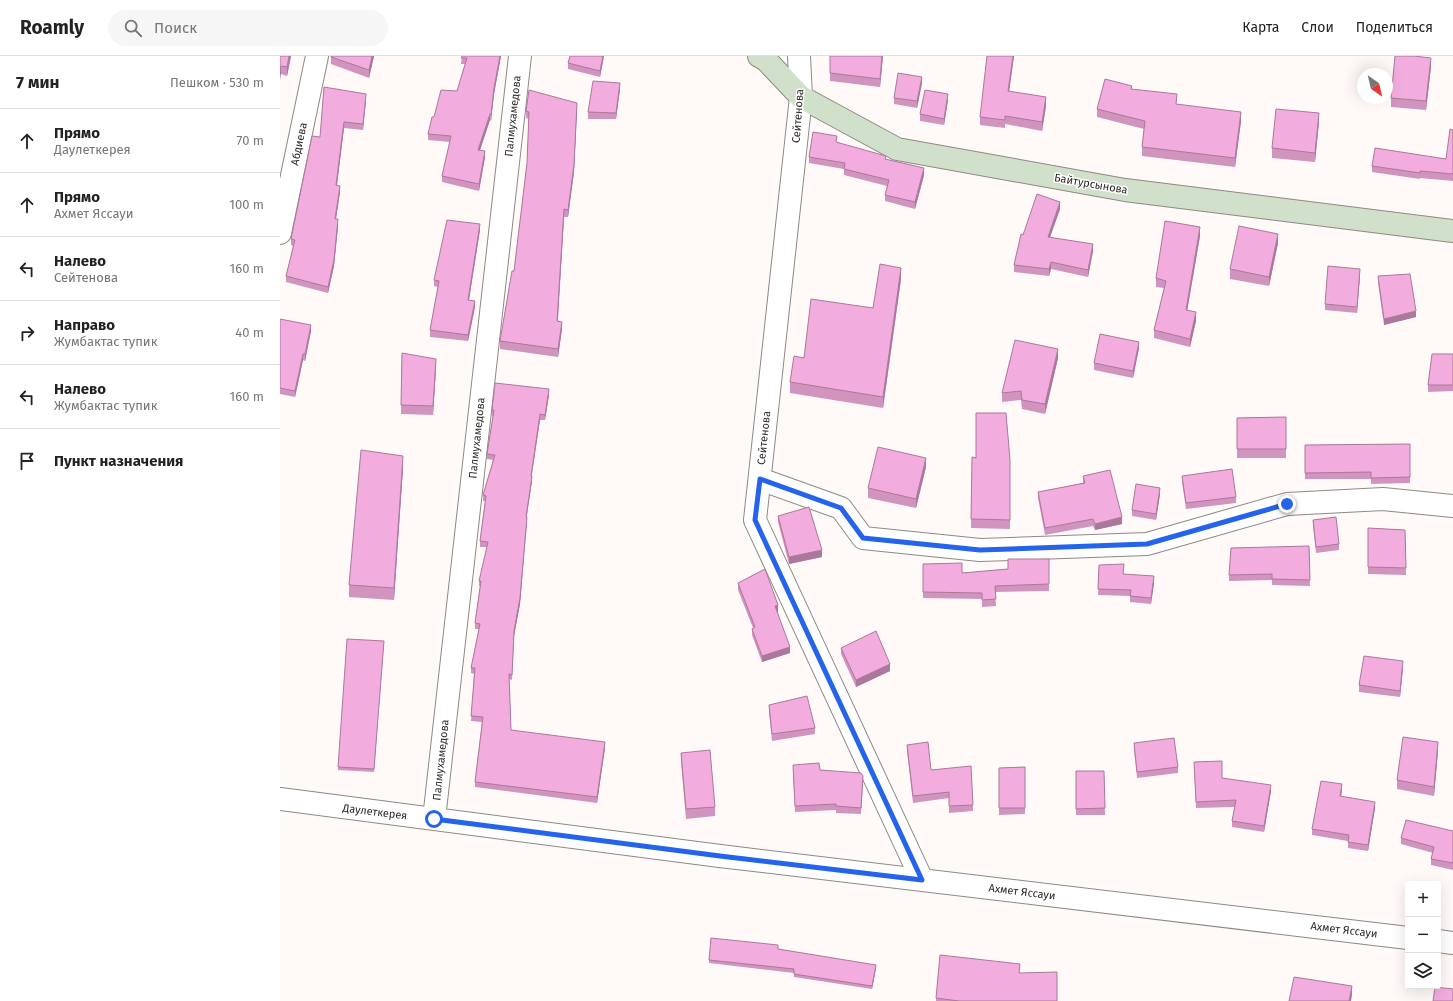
<!DOCTYPE html>
<html lang="ru">
<head>
<meta charset="utf-8">
<style>
  :root { --surface:#fff; --page:#f6f6f6; --text:#222; --muted:#767676; --line:#e0e0e0 }
  body { margin:0; font-family:"Fira Sans",sans-serif; background:var(--page); color:var(--text) }
  .controls { position:absolute; right:12px; bottom:12px; display:grid; overflow:hidden; border-radius:4px; box-shadow:0 4px 16px #0002 }
  .controls button { width:36px; height:36px; display:grid; place-items:center; padding:0; border:0; border-bottom:1px solid var(--line); background:var(--surface); color:var(--text); font:20px sans-serif }
  .compass { position:absolute; left:1077px; top:12px; width:36px; height:36px; border-radius:50%; background:var(--surface); box-shadow:0 4px 16px #0002; rotate:146deg }
  .stop { position:absolute; width:12px; height:12px; margin:-9px; border:3px solid #2563eb; border-radius:50%; background:#fff }
  .stop.end { background:#2563eb; border-color:#fff; box-shadow:0 1px 4px #0008 }
  .list { margin:0; padding:0; list-style:none }
  h2 { display:flex; justify-content:space-between; align-items:center; height:52px; margin:0; padding:0 16px; font-size:17px }
  h2 small { font-size:13px; font-weight:400; color:var(--muted) }
  .list li { display:grid; grid-template-columns:26px 1fr auto; gap:12px; align-items:center; box-sizing:border-box; height:64px; padding:0 16px; border-top:1px solid var(--line) }
  .list b { display:block; font-size:15px; white-space:nowrap }
  .list p { margin:0; font-size:13px; white-space:nowrap; color:var(--muted) }
  .list em { font-size:13px; font-style:normal; color:var(--muted) }
  .icon { flex:none; width:22px; height:22px; fill:none; stroke:currentColor; stroke-width:2; stroke-linecap:round; stroke-linejoin:round }
  .map { position:relative; flex:none; width:1173px; height:945px; overflow:hidden }
  header { display:flex; align-items:center; gap:24px; box-sizing:border-box; height:56px; padding:0 20px; background:var(--surface); border-bottom:1px solid var(--line) }
  header strong { font-size:19px }
  nav { display:flex; gap:22px; margin-inline-start:auto; font-size:14px }
  .search { width:280px; height:36px; background:var(--page); display:flex; align-items:center; gap:10px; box-sizing:border-box; padding:0 14px; border-radius:22px; color:var(--muted); font-size:15px }
  main { display:flex }
  aside { flex:1; background:var(--surface) }
  .map>svg:first-child { display:block }
</style>
</head>
<body>
<header>
<strong>Roamly</strong>
<div class="search"><svg class="icon" aria-label="search" viewBox="0 0 24 24"><circle cx="10" cy="10" r="6"/><path d="M15 15l6 6"/></svg>Поиск</div>
<nav><a>Карта</a><a>Слои</a><a>Поделиться</a></nav>
</header>
<main>
<aside>
<h2>7 мин<small>Пешком · 530 m</small></h2>
<ul class="list">
<li><svg class="icon" aria-label="ahead" viewBox="0 0 24 24"><path d="M12 20V5M6 11l6-6 6 6"/></svg><div><b>Прямо</b><p>Даулеткерея</p></div><em>70 m</em></li>
<li><svg class="icon" aria-label="ahead" viewBox="0 0 24 24"><path d="M12 20V5M6 11l6-6 6 6"/></svg><div><b>Прямо</b><p>Ахмет Яссауи</p></div><em>100 m</em></li>
<li><svg class="icon" aria-label="left" viewBox="0 0 24 24"><path d="M17 20v-9H6M10 6l-5 5 5 5"/></svg><div><b>Налево</b><p>Сейтенова</p></div><em>160 m</em></li>
<li><svg class="icon" aria-label="right" viewBox="0 0 24 24"><path d="M7 20v-9h11M14 6l5 5-5 5"/></svg><div><b>Направо</b><p>Жумбактас тупик</p></div><em>40 m</em></li>
<li><svg class="icon" aria-label="left" viewBox="0 0 24 24"><path d="M17 20v-9H6M10 6l-5 5 5 5"/></svg><div><b>Налево</b><p>Жумбактас тупик</p></div><em>160 m</em></li>
<li><svg class="icon" aria-label="arrive" viewBox="0 0 24 24"><path d="M6 21V4h12l-3 4 3 4H6"/></svg><div><b>Пункт назначения</b></div></li>
</ul>
</aside>
<div class="map">
<svg width="1173" height="945" viewBox="0 0 1173 945">
  <rect width="100%" height="100%" fill="#fffaf8"/>
  <g fill="none" stroke-linecap="round" stroke-linejoin="round">
    <defs>
      <path id="minor" d="M519 0 521 41 475 464 642 824
        M0 177 37 0
        M480 423 561 452 583 482 700 494 867 488 1007 448 1103 443 1173 450
        M0 743 440 800 1128 882
        M154 763 240 0
        M1158 885 1173 887"/>
      <path id="secondary" d="M479 0 486 4 521 41 617 93 845 134 1173 175"/>
    </defs>
    <use href="#minor" stroke="#8f8884" stroke-width="24"/>
    <use href="#secondary" stroke="#8f8884" stroke-width="24"/>
    <use href="#minor" stroke="#fff" stroke-width="22"/>
    <use href="#secondary" stroke="#d1e0ca" stroke-width="22"/>
  </g>
  <path fill="#d194bf" d="M0 0H11L7 20 1 18Z
    M94 0 89 22 51 8V1Z
    M182 0H221L214 38 211 65 210 64 200 94 205 101 199 135 162 126V120L170 86 148 84V78L154 61 177 35 185 8H181Z
    M290 0H324L320 21 288 13V7Z
    M550 0H603L600 31 550 25Z
    M734 0 729 35 766 50 762 75 725 68V72L700 69V61Z
    M1151 11 1146 54 1111 51V42Z
    M642 27 637 52 614 48V42Z
    M340 33 336 63H308V56Z
    M852 33 897 48 961 65 955 111 862 100V91L864 73 817 61V53Z
    M86 44 83 74 64 72 57 129 60 136 56 163 58 170 54 210 48 237 6 226V220L13 190 11 189V183L40 81Z
    M668 44 664 69 640 65V58Z
    M246 55H297L294 116 288 161H284L278 265 282 273 278 301 220 293V285L234 215 247 107 249 63 246 62Z
    M1039 66 1035 106 992 102V92Z
    M1173 74V125L1140 122V123L1092 116V110L1166 103Z
    M557 86 606 103 644 119 635 153 605 145V139L607 130 564 119V113L529 107V101Z
    M780 153 770 181 813 195 808 221 771 213 769 220 734 216V209L743 179Z
    M200 174 189 244 195 251 188 285 150 281V274L158 231 154 230V224Z
    M920 180 907 254 916 265 910 291 874 282V274L884 232 876 231V222Z
    M998 187 989 230 950 223V213Z
    M1080 219 1077 257 1045 254V248Z
    M1098 220 1136 261 1104 269 1098 227Z
    M621 223 603 352 510 337V326L524 302 593 252Z
    M0 263 31 275 25 305 23 304 15 341 0 338Z
    M859 292 853 322 814 314V307Z
    M122 297 156 312 153 359 121 358Z
    M1173 298V335L1148 336V329Z
    M778 302 765 358 742 353 741 344 722 346V337Z
    M269 339 265 364H260L251 420 252 425 246 461 247 466 240 548 234 580 232 624 229 623 231 674 325 692 317 747 195 731V726L202 666 191 665 194 618 191 617V612L199 573H195V567L200 530H199V525L207 491H200V485L205 445H203V439L213 404 207 403V398L213 360H212V354Z
    M1006 361V402H957V362Z
    M1130 388V427L1091 428V423H1025V389Z
    M692 401 730 404V473L691 472Z
    M646 411 636 452 588 442V432Z
    M123 412 114 544 69 541V529Z
    M803 420 842 468 815 474 813 470 765 479 758 442V436L803 427Z
    M902 420 956 441V447L906 453 902 426Z
    M880 438 876 464 852 460V454Z
    M498 460 542 501 509 508 498 466Z
    M1033 464 1059 488V494L1036 497 1033 470Z
    M1088 472 1125 474 1126 519 1088 518Z
    M1029 490 1030 530 992 529V524L949 525V519Z
    M769 503V535L715 536 716 550 702 551V543L643 542V508L682 517 728 513Z
    M819 509 843 518 874 527 871 548 850 546V540L818 539Z
    M458 527 498 556H497L510 597 482 606 472 579V573L473 572 458 534Z
    M104 585 94 716 58 714V711Z
    M561 592 610 615 576 631 561 598Z
    M1123 612 1120 641 1079 636V629Z
    M489 649 535 672V678L492 685 489 656Z
    M854 687 898 711V717L857 722 854 693Z
    M627 689 651 714 693 749V755L669 757V742L633 747 627 695Z
    M1158 695 1154 740 1117 733V724Z
    M401 697 435 751V760L406 763 401 706Z
    M914 706 942 722 991 735 984 776 952 771V765L955 751 916 752Z
    M745 711V758L719 759V712Z
    M540 714 583 727 581 758 556 757V754L515 756 513 715Z
    M796 715H824L825 759H796Z
    M1062 734 1061 740 1095 752 1088 795 1068 792V785L1032 779V773Z
    M1173 775V814L1151 809V803L1153 797 1121 788V782Z
    M498 893 596 912 592 933 514 921V917L429 907V904Z
    M740 917 777 945H656V942Z"/>
  <path fill="#aa789b" d="M9 0H11L7 20V11Z
    M92 0H94L89 22V14Z
    M220 0H221L214 38 211 65V58L214 32Z
    M323 0H324L320 21V15Z
    M602 0H603L600 31V23Z
    M733 0H734L728 44V35Z
    M1151 2V11L1146 54V45Z
    M1 10V18L0 24V15Z
    M642 21V27L637 52V45Z
    M340 27V33L336 63V57Z
    M86 38V44L83 74V68Z
    M668 38V44L664 69V63Z
    M766 41V50L762 75V66Z
    M297 47 294 116 288 161V154Z
    M961 56V65L955 111V102Z
    M1039 57V66L1035 106V97Z
    M210 58V64L198 100V94Z
    M64 66V72L56 136V129Z
    M205 95V101L199 135V128Z
    M644 112V119L635 153V146Z
    M60 130V136L55 169V163Z
    M780 146V153L768 187V181Z
    M284 153V161L277 273V265Z
    M58 163V170L54 210 48 237V231Z
    M200 168V174L188 250V244Z
    M920 171V180L906 262V254Z
    M998 178V187L989 230V221Z
    M813 188V195L808 221V214Z
    M771 206V213L769 220V213Z
    M621 212V223L603 352V341Z
    M1080 213V219L1077 257V251Z
    M195 245V251L188 285V279Z
    M1136 255V261L1104 269V263Z
    M916 256V265L910 291V283Z
    M282 266V273L278 301V293Z
    M31 269V275L25 305V298Z
    M859 286V292L853 322V315Z
    M778 293V302L765 358V348Z
    M23 298V304L15 341V335Z
    M156 303V312L153 359V350Z
    M269 333V339L265 364V359Z
    M260 358V364L251 425V420Z
    M123 400V412L114 544V532Z
    M646 402V411L636 452V443Z
    M252 420V425L246 466V461Z
    M880 432V438L876 464V458Z
    M247 461 240 548 234 580 232 624 234 575Z
    M842 461V468L815 474V468Z
    M542 494V501L509 508V501Z
    M874 520V527L871 548V542Z
    M498 549V556L495 557V550Z
    M510 591V597L482 606V600Z
    M1123 605V612L1120 641V635Z
    M610 608V615L576 631V624Z
    M325 686V692L317 747V741Z
    M1158 686V695L1154 740V731Z
    M1062 728V734L1060 747V740Z
    M991 729V735L984 776V770Z
    M1095 746V752L1088 795V789Z
    M596 909V912L592 933V930Z
    M1072 930V939L1071 945H1069Z"/>
  <path fill="#f3acde" stroke="#aa789b" d="M0 0H9L7 11 1 10 0 15Z
    M51 0H92L89 14 51 1Z
    M182 0H220L214 32 211 58H210L198 94 205 95 199 128 162 120 171 80 148 78 152 61H154L161 34 177 35 187 2H181Z
    M290 0H323L320 15 288 7Z
    M550 0H602L600 23 550 17Z
    M707 0H733L728 35 766 41 762 66 725 60V64L700 61Z
    M1115 0H1134L1151 2 1146 45 1111 42Z
    M618 17 642 21 637 45 614 42Z
    M825 23 852 30 851 33 897 38 896 48 961 56 955 102 862 91 865 65 817 53Z
    M313 25 340 27 336 57 308 56Z
    M44 31 86 38 83 68 64 66 56 129 60 130 55 163H58L54 204 48 231 6 220 15 184 11 183 32 80 40 81Z
    M249 34 297 47 294 109 288 154 284 153 277 265 282 266 278 293 220 285 232 215H234L247 107 249 56 246 55Z
    M645 34 668 38 664 63 640 58Z
    M996 53 1039 57 1035 97 992 92Z
    M1170 73 1173 74V118L1140 115V117L1092 110 1095 92 1166 103Z
    M533 76 557 80 556 86 606 100 605 103 644 112 635 146 605 139 609 124 564 113 565 107 529 101Z
    M757 138 780 146 768 181 813 188 808 214 771 206 769 213 734 209 741 178 743 179Z
    M167 164 200 168 188 244 195 245 188 279 150 274 159 225 154 224Z
    M885 165 920 171 906 254 916 256 910 283 874 274 886 225 876 222Z
    M959 170 998 178 989 221 950 213Z
    M600 208 621 212 603 341 510 326 514 300 524 302 531 243 593 252Z
    M1048 210 1080 213 1077 251 1045 248Z
    M1130 218 1136 255 1104 263 1098 220Z
    M0 263 31 269 25 298H23L15 335 0 332Z
    M820 278 859 286 853 315 814 307Z
    M735 284 778 293 765 348 742 344 741 335 722 337Z
    M122 297 156 303 153 350 121 349Z
    M1152 298H1173V329H1148Z
    M215 327 269 333 265 359 260 358 251 420H252L246 461H247L240 542 234 575 232 619 229 618 231 674 325 686 317 741 195 726 203 661 191 660 195 612H191L200 568 195 567 201 525H199L208 486 200 485 206 440 203 439 215 399 207 398 214 354H212Z
    M696 357H726L730 404V464L691 463 692 401 696 402Z
    M1006 361V393H957V362Z
    M1130 388V421L1091 422V416L1025 417V389Z
    M598 391 646 402 636 443 588 432Z
    M81 394 123 400 114 532 69 529Z
    M952 413 956 441 906 447 902 420Z
    M830 414 842 461 815 468 813 463 765 472 758 436 805 427 803 420Z
    M856 428 880 432 876 458 852 454Z
    M529 451 542 494 509 501 498 460Z
    M1056 461 1059 488 1036 491 1033 464Z
    M1088 472 1125 474 1126 512 1088 511Z
    M1029 490 1030 524 992 523V518L949 519 951 492Z
    M728 503H769V528L715 530 716 543 702 544V537L643 536V508L682 507V517L728 513Z
    M844 508 843 518 874 520 871 542 850 540 851 534 818 533 819 509Z
    M485 513 498 549 495 550 510 591 482 600 472 573 475 571 458 527Z
    M596 575 610 608 576 624 561 592Z
    M67 583 104 585 94 713 58 711Z
    M1084 600 1123 605 1120 635 1079 629Z
    M527 640 535 672 492 678 489 649Z
    M1123 681 1158 686 1154 731 1117 724Z
    M894 682 898 711 857 716 854 687Z
    M648 686 651 714 691 710 693 749 669 750V736L633 740 627 689Z
    M430 694 435 751 406 753 401 697Z
    M942 705V722L991 729 984 770 952 765 956 744 916 746 914 706Z
    M539 707 540 714 581 717 583 720 581 752 556 750V748L515 750 513 709Z
    M745 711V752H719V712Z
    M796 715H824L825 752 796 753Z
    M1041 725 1062 728 1060 740 1095 746 1088 789 1068 786 1069 779 1032 773Z
    M1126 764 1173 775V807L1151 803 1154 791 1121 782Z
    M431 882 498 889V893L596 909 592 930 514 918V913L429 904Z
    M660 899 740 908 739 917 777 916V945H679L656 942Z
    M1014 921 1072 930 1069 945H1009Z
    M1155 931 1173 933V945H1153Z"/>
  <g fill="none" stroke-linecap="round" stroke-linejoin="round">
    <path stroke="#2563eb" stroke-width="5" d="M154 763 440 800 642 824 475 464 480 423 561 452 583 482 700 494 867 488 1007 448"/>
  </g>
  <g text-anchor="middle" dominant-baseline="central" stroke-width="3" stroke-linejoin="round" paint-order="stroke">
    <g font-size="11" fill="#2c2928" stroke="#fff">
      <text transform="translate(233 60) rotate(-84)">Палмухамедова</text>
      <text transform="translate(518 60) rotate(-86)">Сейтенова</text>
      <text transform="translate(19 88) rotate(-78)">Абдиева</text>
      <text transform="translate(811 128) rotate(10)">Байтурсынова</text>
      <text transform="translate(197 382) rotate(-84)">Палмухамедова</text>
      <text transform="translate(484 382) rotate(-84)">Сейтенова</text>
      <text transform="translate(161 704) rotate(-84)">Палмухамедова</text>
      <text transform="translate(95 756) rotate(7)">Даулеткерея</text>
      <text transform="translate(742 836) rotate(7)">Ахмет Яссауи</text>
      <text transform="translate(1064 874) rotate(7)">Ахмет Яссауи</text>
    </g>
  </g>
</svg>
<div class="controls">
<button>+</button>
<button>−</button>
<button><svg class="icon" aria-label="layers" viewBox="0 0 24 24"><path d="M12 4l9 5-9 5-9-5zM3 14l9 5 9-5"/></svg></button>
</div>
<svg class="compass" viewBox="-18 -18 36 36"><path d="M0-13l5 13h-10z" fill="#e53935"/><path d="M0 13l5-13h-10z" fill="#767676"/></svg>
<div class="stop" style="left:154px;top:763px"></div>
<div class="stop end" style="left:1007px;top:448px"></div>
</div>
</main>
</body>
</html>
